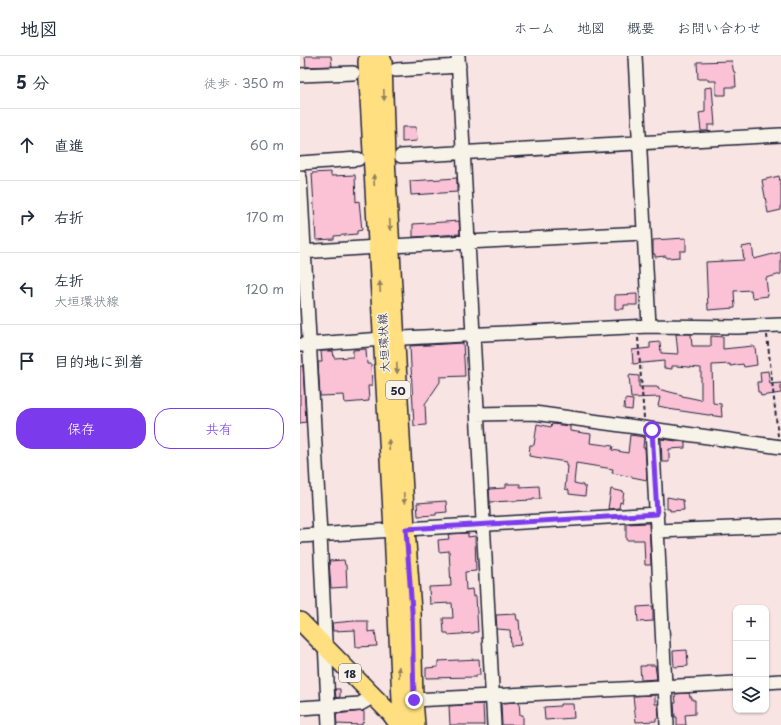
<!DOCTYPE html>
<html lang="ja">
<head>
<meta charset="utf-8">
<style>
  :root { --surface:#fff; --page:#f2f2f3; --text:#1f2937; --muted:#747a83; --line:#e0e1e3; --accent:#7c3aed }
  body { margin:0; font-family:"Playpen Sans","Klee One",sans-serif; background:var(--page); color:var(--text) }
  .controls { position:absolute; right:12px; bottom:12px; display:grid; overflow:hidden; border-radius:8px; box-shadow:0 1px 3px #0004 }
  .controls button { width:36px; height:36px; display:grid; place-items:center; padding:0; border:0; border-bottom:1px solid var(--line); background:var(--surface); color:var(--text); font:20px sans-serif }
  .stop { position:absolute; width:12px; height:12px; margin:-9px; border:3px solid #7c3aed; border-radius:50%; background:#fff }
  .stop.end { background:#7c3aed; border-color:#fff; box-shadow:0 1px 4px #0008 }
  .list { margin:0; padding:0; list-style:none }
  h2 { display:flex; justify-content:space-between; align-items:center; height:52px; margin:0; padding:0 16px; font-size:17px }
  h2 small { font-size:13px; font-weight:400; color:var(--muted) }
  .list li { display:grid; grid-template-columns:26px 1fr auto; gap:12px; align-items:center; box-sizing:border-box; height:72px; padding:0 16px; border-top:1px solid var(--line) }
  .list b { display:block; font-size:15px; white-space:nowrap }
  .list p { margin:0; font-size:13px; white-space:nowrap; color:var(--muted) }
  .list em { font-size:13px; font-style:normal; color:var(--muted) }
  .actions { display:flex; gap:8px; padding:12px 16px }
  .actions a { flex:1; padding:9px 0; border:1px solid var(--accent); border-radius:16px; text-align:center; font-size:14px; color:var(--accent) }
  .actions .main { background:var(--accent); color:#fff }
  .icon { flex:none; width:22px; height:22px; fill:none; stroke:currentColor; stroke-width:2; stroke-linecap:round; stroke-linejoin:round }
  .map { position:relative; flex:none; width:481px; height:669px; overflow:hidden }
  header { display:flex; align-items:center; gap:24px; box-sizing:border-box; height:56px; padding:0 20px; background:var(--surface); border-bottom:1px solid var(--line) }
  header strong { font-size:19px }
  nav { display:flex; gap:22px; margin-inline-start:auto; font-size:14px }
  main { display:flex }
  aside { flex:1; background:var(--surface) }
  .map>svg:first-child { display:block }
</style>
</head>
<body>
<header>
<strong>地図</strong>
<nav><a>ホーム</a><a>地図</a><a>概要</a><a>お問い合わせ</a></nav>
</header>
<main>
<aside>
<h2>5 分<small>徒歩 · 350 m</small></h2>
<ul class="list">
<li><svg class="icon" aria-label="ahead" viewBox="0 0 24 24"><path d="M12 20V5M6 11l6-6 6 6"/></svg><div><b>直進</b></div><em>60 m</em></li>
<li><svg class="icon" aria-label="right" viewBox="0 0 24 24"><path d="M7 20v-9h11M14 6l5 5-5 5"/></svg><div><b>右折</b></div><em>170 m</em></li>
<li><svg class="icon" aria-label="left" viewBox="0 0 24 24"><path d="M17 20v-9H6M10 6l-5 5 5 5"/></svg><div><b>左折</b><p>大垣環状線</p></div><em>120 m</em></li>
<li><svg class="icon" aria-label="arrive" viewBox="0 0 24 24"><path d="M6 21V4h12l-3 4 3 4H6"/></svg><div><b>目的地に到着</b></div></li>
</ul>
<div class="actions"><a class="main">保存</a><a>共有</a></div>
</aside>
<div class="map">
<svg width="481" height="669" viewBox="0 0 481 669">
  <rect width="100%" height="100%" fill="#f8e4e3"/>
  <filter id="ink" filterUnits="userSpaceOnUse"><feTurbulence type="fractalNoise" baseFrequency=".025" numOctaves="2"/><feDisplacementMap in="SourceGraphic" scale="8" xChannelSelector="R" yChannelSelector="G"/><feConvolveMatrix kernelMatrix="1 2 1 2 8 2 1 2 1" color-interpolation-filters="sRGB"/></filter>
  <g filter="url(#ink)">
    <path fill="#fbc2d6" stroke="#22223b" d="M5 0H31L32 10 6 11Z
      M432 5 433 13 434 16H435L436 31H426V39H416V25H408V23H398L397 6Z
      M412 31 415 69H408V75H401L399 57 405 56V32Z
      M102 71H116L117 85 102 86Z
      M31 116V120L55 119 56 146 59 145 62 174 57 175V178L34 180V183L16 184 12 117Z
      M479 120 481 130V154L468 157 462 124Z
      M157 122V136L111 139 110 125Z
      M159 165 160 178 113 181V168Z
      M386 182V195H380V201L367 202 366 200 355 201V198H353V184Z
      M452 189 454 203 481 196V218L466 222 468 240 452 242 451 234 434 235 435 252 408 254 406 206 444 204 442 191Z
      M337 238V249H324V253H315V239Z
      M376 278H391L392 290H411V280L423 281V293L453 290V291H455L457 309 444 311 443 308 430 310V308L412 309 413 347 421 348 422 361 368 353V352L358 350 360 341 331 342 329 319 339 320V331H358V333L382 339V340L401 344V312L375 310H372V313L364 312V305L333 308 332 294 350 292V287L360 286 361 297 378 298Z
      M163 287 165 320 140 321V326L125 348 126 369 114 370 110 290Z
      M66 293 67 308H71L72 330H68L69 345 45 347 44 339 20 340 18 306H22L21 295H33L34 302 53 301V294Z
      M0 310H3L6 366 0 367Z
      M468 315 470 328 481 327V337L461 340 460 336H458L457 326H461L460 316Z
      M325 343 333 344 332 354 324 353Z
      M237 368 251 371 252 368 270 370V375L291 378 290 387 313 390 312 394 328 397 330 379 344 381 343 392H345L347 424 312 417 313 413 276 407 274 427 283 429V431H286L285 440 269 438V434L265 433 267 410H266V406L229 400 230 389H234Z
      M361 383 385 386V392L369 393V406H362Z
      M206 428H220V431L239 430 240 443H233V444L190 446 189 433 206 432Z
      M311 433 324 436 322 447 320 446 319 452 308 453Z
      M367 441 383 444 384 454 370 455V453H367Z
      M146 445 147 456 136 457V459L118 460 117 447Z
      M349 467 351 509H345L344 484H326V468Z
      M168 477V481L175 480 176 515 165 516 166 534 172 533 173 541 176 540 178 576H174V577L148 579V577H144L143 562H153L152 547 130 548 129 531 151 530 149 495 139 496 138 484 149 483 148 478Z
      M44 504 45 509H46L47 531 31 532 29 505Z
      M353 550V565L338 566 337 551Z
      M216 558 217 564H219L221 589 211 590 210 574 197 573 196 559Z
      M54 565H68V576L75 575 77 590 56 591 55 574 33 575 32 567Z
      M387 594 388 610 374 611 373 595Z
      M179 603 180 619H176V621L126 622V612L138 611V605Z
      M346 609H355L357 623 341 624 340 610H346Z
      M35 633H40V641L36 642Z
      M389 637 390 641H392V644H395V658L385 659 386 669H377V661H375L374 647H376L375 638Z
      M355 639V648H358L359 662H356V665L336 666 333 640Z
      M219 646 220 659H223V669H202L201 647Z
      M183 648 184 669H150L149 650Z
      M260 648H273L274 662 245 664 244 651 260 650Z
      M63 655 64 656V665L62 667V669L37 668 36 658Z"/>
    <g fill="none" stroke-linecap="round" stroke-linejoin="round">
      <defs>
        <path id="minor" d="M158 0 194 669
          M335 0 349 270
          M96 14 159 10
          M0 19 53 17
          M101 100 481 79
          M0 107 58 103
          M0 121 20 479 29 669
          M91 190 343 177
          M0 196 77 191
          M0 289 83 283 349 270 438 271 481 269
          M177 358 234 357 481 391
          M352 374 367 669
          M106 473 357 458
          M358 475 481 470
          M0 480 93 474
          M466 626 481 625
          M114 644 436 627
          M0 652 60 648 67 644 72 639"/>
        <path id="major" d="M68 0 67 6 93 474 101 644 104 669
          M81 0 83 6 86 102 106 473 112 555 114 644 116 669
          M0 565 90 657 99 669"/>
      </defs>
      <use href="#minor" stroke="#22223b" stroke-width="16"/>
      <use href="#major" stroke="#22223b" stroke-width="20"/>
      <path stroke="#22223b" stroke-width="2" stroke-dasharray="4 3" stroke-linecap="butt" d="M467 279 478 380
        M338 282 344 362"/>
      <use href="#minor" stroke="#f7f3e8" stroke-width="13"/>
      <use href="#major" stroke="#ffdf80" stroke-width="17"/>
    </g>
    <defs><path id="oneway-solid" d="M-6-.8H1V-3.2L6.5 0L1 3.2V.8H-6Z"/></defs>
    <g fill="#90805e">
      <use href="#oneway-solid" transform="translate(84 39) rotate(88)"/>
      <use href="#oneway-solid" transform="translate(74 124) rotate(-93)"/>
      <use href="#oneway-solid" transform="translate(90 169) rotate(87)"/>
      <use href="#oneway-solid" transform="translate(80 231) rotate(-93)"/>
      <use href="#oneway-solid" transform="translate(97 312) rotate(87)"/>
      <use href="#oneway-solid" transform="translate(89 389) rotate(-93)"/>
      <use href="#oneway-solid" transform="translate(104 442) rotate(87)"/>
      <use href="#oneway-solid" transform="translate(99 616) rotate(-92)"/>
    </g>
  </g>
  <g fill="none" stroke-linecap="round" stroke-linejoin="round" filter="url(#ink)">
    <path stroke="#7c3aed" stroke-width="5" d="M114 644 112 555 106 473 357 458 352 374"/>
  </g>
  <g text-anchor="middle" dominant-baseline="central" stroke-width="3" stroke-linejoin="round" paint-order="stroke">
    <g fill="#f7f3e8" stroke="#62616f" stroke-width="1">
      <rect x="86" y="325" width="24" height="18" rx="3"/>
      <rect x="39" y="608" width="22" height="18" rx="3"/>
    </g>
    <g font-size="11" font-weight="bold" fill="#22223b">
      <text x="98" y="334">50</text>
      <text x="50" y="617">18</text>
    </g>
    <g font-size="12" fill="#22223b" stroke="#f7f3e8">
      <text transform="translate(83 287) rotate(-93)">大垣環状線</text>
    </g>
  </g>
</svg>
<div class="controls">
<button>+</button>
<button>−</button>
<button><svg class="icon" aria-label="layers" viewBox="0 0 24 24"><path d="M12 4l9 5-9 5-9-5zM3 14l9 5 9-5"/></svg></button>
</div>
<div class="stop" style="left:352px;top:374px"></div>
<div class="stop end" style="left:114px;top:644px"></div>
</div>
</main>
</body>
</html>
